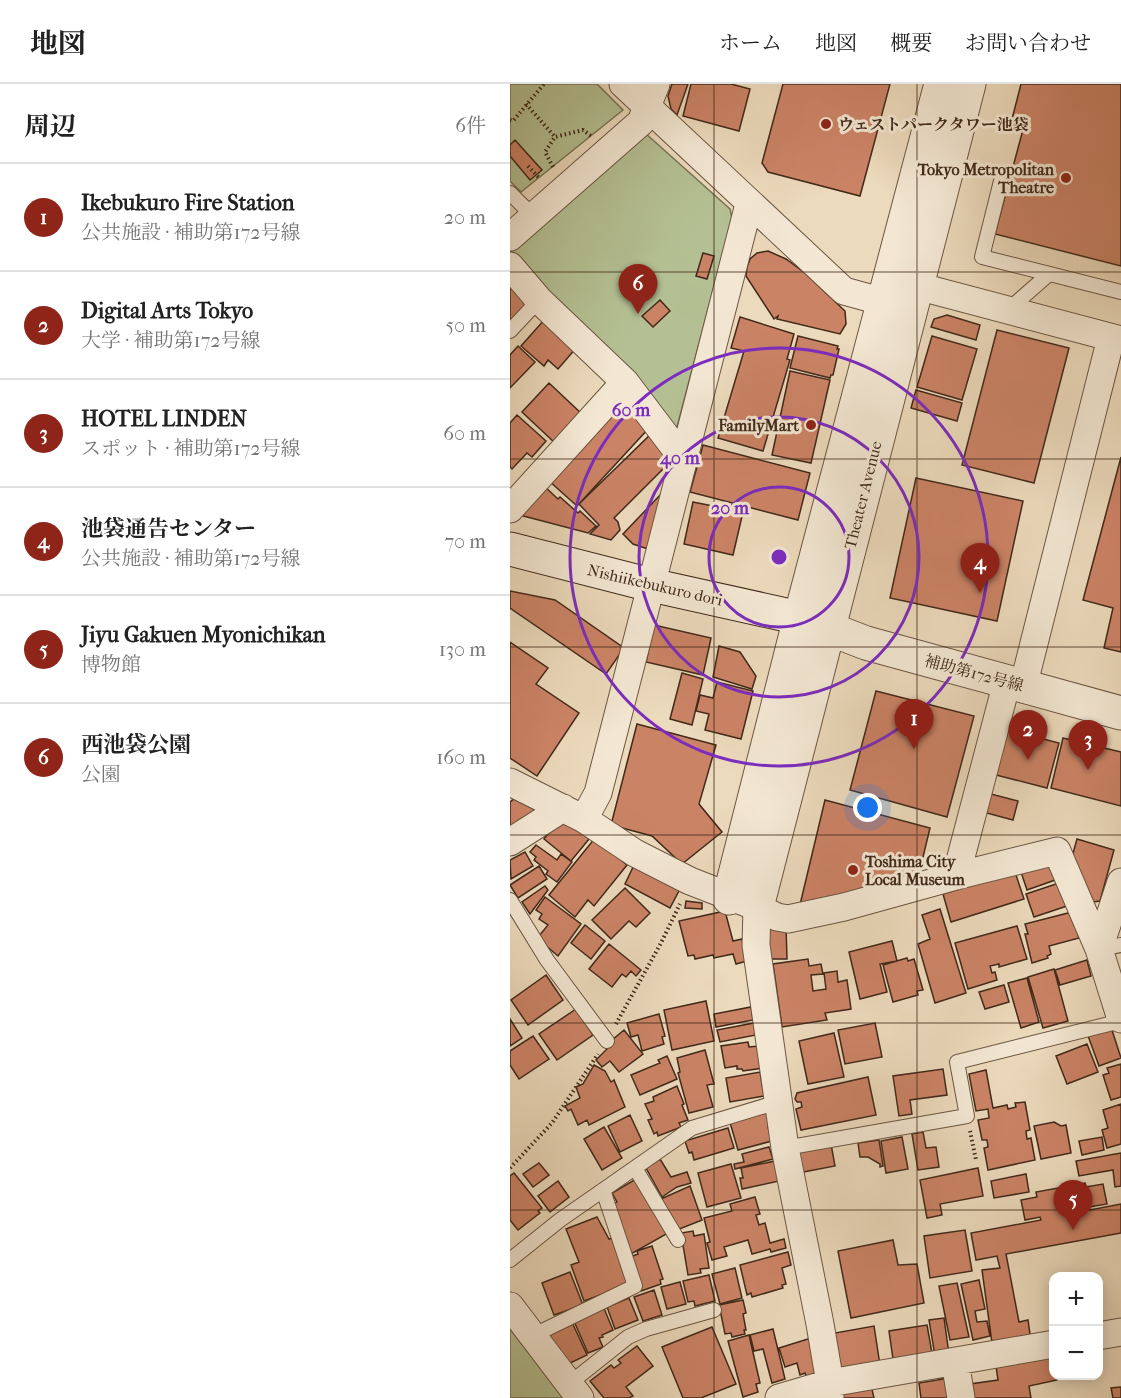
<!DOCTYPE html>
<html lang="ja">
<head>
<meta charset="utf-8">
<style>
  :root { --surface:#fff; --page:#f2f2f2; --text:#222; --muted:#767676; --line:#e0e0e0; --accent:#8f2418 }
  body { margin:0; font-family:"IM FELL French Canon","Noto Serif JP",serif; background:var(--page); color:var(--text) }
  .controls { position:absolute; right:18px; bottom:18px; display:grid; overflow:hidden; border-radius:12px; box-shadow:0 3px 15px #0003 }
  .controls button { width:54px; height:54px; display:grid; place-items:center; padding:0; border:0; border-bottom:2px solid var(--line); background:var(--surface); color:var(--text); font:30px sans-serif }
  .you { position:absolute; left:358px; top:724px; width:21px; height:21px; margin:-15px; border:4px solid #fff; border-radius:50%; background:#1a73e8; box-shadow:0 0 0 9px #1a73e833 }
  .badge { display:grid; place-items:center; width:39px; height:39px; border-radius:50%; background:var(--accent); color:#fff; font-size:20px; font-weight:700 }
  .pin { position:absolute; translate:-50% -50px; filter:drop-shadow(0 2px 3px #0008) }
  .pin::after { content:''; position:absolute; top:32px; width:21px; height:18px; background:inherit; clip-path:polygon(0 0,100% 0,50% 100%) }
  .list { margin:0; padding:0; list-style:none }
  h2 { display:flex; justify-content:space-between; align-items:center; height:78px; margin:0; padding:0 24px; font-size:26px }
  h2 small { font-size:20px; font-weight:400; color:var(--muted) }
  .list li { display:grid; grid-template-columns:39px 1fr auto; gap:18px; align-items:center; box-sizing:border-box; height:108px; padding:0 24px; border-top:2px solid var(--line) }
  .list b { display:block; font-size:22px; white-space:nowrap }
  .list p { margin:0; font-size:20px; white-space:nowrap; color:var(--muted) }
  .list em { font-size:20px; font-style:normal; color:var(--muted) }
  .map { position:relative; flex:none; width:611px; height:1314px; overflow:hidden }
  header { display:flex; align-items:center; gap:36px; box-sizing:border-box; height:84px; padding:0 30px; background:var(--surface); border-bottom:2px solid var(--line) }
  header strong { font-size:28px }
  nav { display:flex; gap:33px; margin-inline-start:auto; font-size:21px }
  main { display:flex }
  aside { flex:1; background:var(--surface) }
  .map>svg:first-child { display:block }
</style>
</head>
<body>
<header>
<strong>地図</strong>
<nav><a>ホーム</a><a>地図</a><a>概要</a><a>お問い合わせ</a></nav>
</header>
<main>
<aside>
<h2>周辺<small>6件</small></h2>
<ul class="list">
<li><span class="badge">1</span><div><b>Ikebukuro Fire Station</b><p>公共施設 · 補助第172号線</p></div><em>20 m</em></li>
<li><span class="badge">2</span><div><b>Digital Arts Tokyo</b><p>大学 · 補助第172号線</p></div><em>50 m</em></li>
<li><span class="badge">3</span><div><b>HOTEL LINDEN</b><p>スポット · 補助第172号線</p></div><em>60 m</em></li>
<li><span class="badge">4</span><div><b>池袋通告センター</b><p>公共施設 · 補助第172号線</p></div><em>70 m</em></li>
<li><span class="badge">5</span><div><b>Jiyu Gakuen Myonichikan</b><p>博物館</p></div><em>130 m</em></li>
<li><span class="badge">6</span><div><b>西池袋公園</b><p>公園</p></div><em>160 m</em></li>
</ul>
</aside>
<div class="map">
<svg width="611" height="1314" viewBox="0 0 611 1314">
  <rect width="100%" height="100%" fill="#ecdabc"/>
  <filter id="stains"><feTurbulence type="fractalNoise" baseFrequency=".00333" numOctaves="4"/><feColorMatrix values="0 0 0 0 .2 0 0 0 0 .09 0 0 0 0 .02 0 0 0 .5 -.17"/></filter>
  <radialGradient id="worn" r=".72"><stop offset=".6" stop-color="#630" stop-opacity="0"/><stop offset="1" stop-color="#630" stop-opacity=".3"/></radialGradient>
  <path fill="#b4c093" stroke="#7a7456" stroke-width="1.5" d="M0 0H87L113 26 11 108 0 97Z
    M135 49 220 125 222 134 167 343 154 337 1 173 0 159Z
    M0 1233 60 1314H0Z"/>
  <path fill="#cb8366" stroke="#41291a" stroke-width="1.5" d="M162 0H178L167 31 161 25 158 12Z
    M181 0H221L240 5 229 47 173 32Z
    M273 0H380L350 112 258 88 252 79Z
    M511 0H611V182L485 150 515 38 502 35Z
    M5 56 32 86 20 96 0 72V61Z
    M258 167 276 175 295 189 335 227 336 240 330 250 267 235 268 232 264 235 236 192 237 183 240 175 247 169Z
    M193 169 204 172 197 195 186 192Z
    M0 199 20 217 0 238Z
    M150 216 160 227 143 243 132 232Z
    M437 231 470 241 466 256 421 243 424 235Z
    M230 233 284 250 277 275 280 276 253 367 208 354 234 267 221 264Z
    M35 235 67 263 48 285 38 276 34 282 11 262Z
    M487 246 559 264 524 399 452 381Z
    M288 252 328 262 327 265H329L323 291H321L320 294 280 284Z
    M422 252 467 265 452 316 407 303Z
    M8 262 25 278 0 304V271Z
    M280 287 320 296 301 379 262 371Z
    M39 299 73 331 46 360 12 328Z
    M406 306 452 319 447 337 401 324Z
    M110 318 139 344 67 422 38 396Z
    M7 331 36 357 22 373 17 369 2 385 0 383V339Z
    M141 350 157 371 150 378 155 383 104 434 108 438 110 446 101 456 80 450 89 441 69 420Z
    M193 361 300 389 288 436 180 408Z
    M611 373V568L594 564 603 524 573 516Z
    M406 394 513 417 487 537 380 514Z
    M33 401 48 415 50 413 68 429 70 427 86 442 78 449 6 430Z
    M152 409 138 465 123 460 113 450Z
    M183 418 233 428 223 471 174 460Z
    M0 507 45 516 114 564 96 590 0 524Z
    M144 541 201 554 193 591 136 578Z
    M0 558 38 584 26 600 69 629 27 692 0 674Z
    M209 562 230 568 246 592 242 605 203 593Z
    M172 589 193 595 182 641 160 635Z
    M207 598 243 607 231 655 195 646 199 630 186 627 190 611 203 614Z
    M366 607 464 632 437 733 340 706Z
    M127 640 206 661 189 720 212 748 172 780 142 752 101 741Z
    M498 646 549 659 537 704 486 691Z
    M553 654 611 668V722L541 704Z
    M477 709 508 717 503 736 473 728Z
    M4 715 26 726 0 743V718Z
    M315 716 420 744 408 794 288 829Z
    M55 736 79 755 61 777 34 755 48 737Z
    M85 754 117 781 84 822 78 816 65 833 39 811Z
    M567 755 604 766 590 817 583 818 562 773Z
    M26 761 47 776 51 770 62 778 47 798 36 790 38 787 24 776 26 773 20 768Z
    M15 768 23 782 1 795 0 776Z
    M125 779 171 803 160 824 115 800Z
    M29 782 37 795 8 814 0 801Z
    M540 782 548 795 517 806 510 785Z
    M505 788 514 815 441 838 433 810Z
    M558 796 566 819 524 833 516 810Z
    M35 802 38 806 20 830 12 818Z
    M115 804 140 829 126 843 119 837 101 855 82 836Z
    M35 813 71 840 48 872 34 860 29 852 38 841 29 835 32 830 26 826Z
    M176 817 192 819V825L175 824Z
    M430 825 456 909 425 919 408 860 420 855 412 831Z
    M215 827 223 857 232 855 237 877 226 880 223 870 204 874 203 871 185 875 184 871 178 872 169 837Z
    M562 828 569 854 539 862 541 870 537 872 538 874 522 879 515 850H518L515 840Z
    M75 841 95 857 81 875 61 859Z
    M276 842 277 875H256L255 843Z
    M507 842 517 875 489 883V880L480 882 482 889 485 888 487 896 458 905 445 859Z
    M382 857 387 877 370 880 377 908 350 915 339 868Z
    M99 860 131 886 126 892 121 887 116 893 112 890 102 903 79 885Z
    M397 874 398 877 404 875 413 906 407 907 408 911 383 918 373 881Z
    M298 875 299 882 311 880 313 890 301 891 303 907 316 905 314 889 327 887 328 898 337 896 341 925 315 929 317 936 272 943 263 880Z
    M577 876 581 892 550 901 545 886Z
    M544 885 558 937 533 944 518 893Z
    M36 891 53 916 18 941 1 916Z
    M517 894 529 938 511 944 498 899Z
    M494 901 499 918 475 925 469 908Z
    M196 917 204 957 162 966 154 926Z
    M241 923 243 936 206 943 204 930Z
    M66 925 83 951 47 976 29 950Z
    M149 930 155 952 152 953 154 960 132 967 128 951 121 953 117 939Z
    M0 935 12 954 0 962Z
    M244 939 246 951 210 958 207 946Z
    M365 939 372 973 335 980 328 946Z
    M600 940 611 974 589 982 577 949Z
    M114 946 133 970 109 988 100 977 92 983 86 976 97 965 95 962Z
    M324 949 334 993 298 1000 289 957Z
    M23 952 39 975 9 995 0 981V967Z
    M238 958 239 963 249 962 253 984 233 987 232 985H227V982L215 984 211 962Z
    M577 960 588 988 557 1000 546 972Z
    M195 966 204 1000 197 1001 203 1023 179 1029 168 989 170 988 167 974Z
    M157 972 167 995 130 1011 121 991 150 979 148 976Z
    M611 980V1013L601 1016 593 991 599 989 597 984Z
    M84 981 95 987 101 998 104 996 115 1023 79 1041 77 1036 68 1041 61 1025 58 1027 55 1022 70 1014 66 1003 73 1000Z
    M433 985 437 1011 400 1016 402 1030 389 1032 383 992Z
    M476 986 483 1024 497 1021 498 1025 506 1023 505 1019 515 1018 520 1046 516 1047 517 1055 521 1054 525 1076 478 1086 474 1064 478 1063 477 1056H472L468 1036 479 1034 478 1025 466 1027 459 990Z
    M250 988 254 1012 220 1018 216 994Z
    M358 993 366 1031 291 1046 286 1025 292 1023 291 1018H287L285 1015 287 1009Z
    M167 1002 174 1020 172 1021 178 1036 169 1039 171 1043 148 1052 147 1048 144 1050 138 1036 142 1035 135 1020 144 1017 143 1013Z
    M611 1020V1060L597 1064 592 1046 598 1044 593 1026Z
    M258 1025 263 1041 258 1043 262 1057 228 1066 219 1035Z
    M120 1031 132 1057 110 1068 98 1042Z
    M544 1038 551 1042 556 1041 561 1069 531 1075 524 1042Z
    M94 1043 112 1074 92 1086 74 1055Z
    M218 1044 224 1064 184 1076 182 1068 179 1069 175 1057Z
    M413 1048 416 1064 426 1063 429 1083 408 1086 402 1050Z
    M392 1053 398 1085 376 1089 371 1057Z
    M592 1053 594 1066 572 1071 569 1057Z
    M369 1056 373 1082 370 1083V1080L358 1073H350L348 1059Z
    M321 1060 325 1082 288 1089 287 1067Z
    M259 1063 263 1075 225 1085 224 1080 234 1078 232 1070Z
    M611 1069V1102L605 1103 603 1086 569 1092 566 1077Z
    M150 1075 161 1093 177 1088 181 1099 167 1103 152 1113 136 1084Z
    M265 1077 269 1097 232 1105 230 1094H233L231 1084Z
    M29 1079 39 1091 23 1103 13 1090Z
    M221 1080 231 1114 197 1123 188 1089Z
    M468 1084 473 1112 430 1120 432 1131 417 1134 410 1096Z
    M4 1089 32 1124 28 1127 30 1129 8 1146 0 1136V1092Z
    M516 1090 519 1108 484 1114 481 1097Z
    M126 1095 158 1149 121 1170 101 1121 107 1118 102 1109Z
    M48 1097 59 1113 40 1128 28 1112Z
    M575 1099 576 1103 593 1100 597 1120 579 1123 580 1126 611 1120V1149L496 1170 509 1238 518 1236 521 1257 483 1266 472 1186 490 1184 487 1172 466 1176 461 1149 531 1136 530 1133 515 1136 511 1116 527 1113 526 1108Z
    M180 1102 192 1136 167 1146 164 1145 151 1115Z
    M245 1113 250 1130 246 1131 249 1141 255 1139 260 1159 274 1155 276 1164 261 1168 260 1165 242 1170 238 1156 214 1163 217 1172 202 1176 197 1159 200 1158 194 1134 222 1127 220 1120Z
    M87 1133 99 1155 106 1153 120 1200 74 1217 61 1181 69 1178 56 1145Z
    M455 1146 462 1187 420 1194 414 1152Z
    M183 1147 184 1152 194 1150 199 1184 190 1185 191 1189 178 1191 171 1149Z
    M383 1156 388 1181 407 1180 414 1219 341 1234 328 1167Z
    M142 1162 153 1195 150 1196 151 1200 131 1207 120 1173 128 1170 127 1167Z
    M278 1168 281 1181 272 1184 276 1200 272 1201 273 1204 242 1213 241 1209 237 1211 230 1181Z
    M225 1184 232 1214 210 1220 202 1190Z
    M60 1188 73 1221 44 1231 32 1199Z
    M199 1191 205 1217 185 1222 184 1217 178 1218 173 1197Z
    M469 1196 475 1225 465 1227 467 1238 477 1237 480 1252 463 1256 451 1200Z
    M170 1198 176 1220 157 1225 151 1203Z
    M447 1199 459 1253 440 1256 429 1202Z
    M144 1206 152 1231 133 1237 124 1213Z
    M119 1214 128 1236 105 1245 97 1223Z
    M233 1216 236 1229 233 1230 236 1246H234L235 1250 222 1253 221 1249 215 1250 209 1221Z
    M93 1222 103 1246 92 1251 93 1253 89 1254 93 1263 78 1269 63 1235Z
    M434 1234 439 1270 425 1272 419 1236Z
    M61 1236 77 1271 58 1280 33 1249Z
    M417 1241 422 1269 383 1275 379 1247Z
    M364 1242 370 1281 331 1287 325 1249Z
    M202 1243 226 1300 191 1314H173L152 1263Z
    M263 1245 275 1295 262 1299 253 1265 244 1267 240 1251Z
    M239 1251 250 1299 246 1300 248 1308 233 1313 218 1257Z
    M301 1254 305 1292 297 1294 295 1289 290 1291 287 1279 275 1283 269 1264Z
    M127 1262 143 1282 116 1303 123 1312 119 1314H94L80 1297 101 1281 104 1284 111 1279 108 1276Z
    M543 1272 544 1292H546L547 1296 519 1302 521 1314H462L460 1300 488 1296 486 1282Z
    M439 1294 442 1314H411L409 1299Z
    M361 1301 364 1314H332L331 1308Z
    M611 1303V1314H603L601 1304Z"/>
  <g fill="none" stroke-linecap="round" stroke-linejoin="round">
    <defs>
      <path id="service" d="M493 89 472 173 611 208
        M0 109 23 132
        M498 226 539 190
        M0 247 29 216
        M0 816 37 876 97 957
        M589 865 611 861
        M275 1064 457 1032 447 978 611 937
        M125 1084 168 1156
        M0 1176 50 1136 182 1044 268 1018
        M24 1251 125 1202 93 1106
        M59 1300 118 1253 136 1245 204 1226"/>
      <path id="minor" d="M113 0 334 207 374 218 407 202 611 256
        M0 153 131 38 146 0
        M0 182 29 216 115 298 174 376
        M0 425 115 298
        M513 603 601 254
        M0 698 74 735 125 769 180 797 247 823 267 833 278 835 334 823 446 792 547 767 589 865 611 935
        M74 735 88 709 239 120
        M0 758 53 724
        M446 792 497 598
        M247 823 246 861 275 1064 310 1240 320 1299V1314
        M589 865 611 798
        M0 1222 70 1314
        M588 1252 611 1248
        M445 1277 451 1314
        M269 1314 320 1299 544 1260"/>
      <path id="tertiary" d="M299 537 356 559 611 629
        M219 814 290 534 431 0
        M247 823 459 0"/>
      <path id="secondary" d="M0 465 141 501 290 534"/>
    </defs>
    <use href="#service" stroke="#6c5542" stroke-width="16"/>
    <use href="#minor" stroke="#6c5542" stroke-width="29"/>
    <use href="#tertiary" stroke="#6c5542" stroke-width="35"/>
    <use href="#secondary" stroke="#41291a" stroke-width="35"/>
    <path stroke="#41291a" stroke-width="4" stroke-dasharray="1.5 3" stroke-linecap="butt" d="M16 20 45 53
      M0 36 3 37 34 0
      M18 82 30 95
      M43 83 35 68 45 53 73 46 81 52
      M106 940 151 859 170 820
      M460 1047 466 1076
      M0 1084 42 1039 88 970"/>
    <use href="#service" stroke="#f3e7d3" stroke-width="14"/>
    <use href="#minor" stroke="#f3e7d3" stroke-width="27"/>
    <use href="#tertiary" stroke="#f3e7d3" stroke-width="33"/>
    <use href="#secondary" stroke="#f3e7d3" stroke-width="33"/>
  </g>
  <path fill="none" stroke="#41291a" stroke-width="1.5" stroke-opacity="0.55" d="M204 0V1314M407 0V1314M0 188H611M0 375H611M0 563H611M0 751H611M0 939H611M0 1126H611"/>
  <g fill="none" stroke="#7b2cbf" stroke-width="3">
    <circle cx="269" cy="473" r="70"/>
    <circle cx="269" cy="473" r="140"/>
    <circle cx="269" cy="473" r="209"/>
  </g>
  <g fill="#8f2418" stroke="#f3e7d3" stroke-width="2">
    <circle cx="316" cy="40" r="6"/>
    <circle cx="556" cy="94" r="6"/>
    <circle cx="301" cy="341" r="6"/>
    <circle cx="343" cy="786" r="6"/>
  </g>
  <g text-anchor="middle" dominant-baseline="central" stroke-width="6" stroke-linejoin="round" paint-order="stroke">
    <g font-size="16" font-weight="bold" fill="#41291a" stroke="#f3e7d3" text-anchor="start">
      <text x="328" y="40">ウェストパークタワー池袋</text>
      <text x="544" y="85" text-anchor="end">Tokyo Metropolitan<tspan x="544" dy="18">Theatre</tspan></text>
      <text x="289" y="341" text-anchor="end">FamilyMart</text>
      <text x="355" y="777">Toshima City<tspan x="355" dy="18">Local Museum</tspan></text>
    </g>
    <g font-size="16" fill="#41291a" stroke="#f3e7d3">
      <text transform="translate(353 411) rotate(-76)">Theater Avenue</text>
      <text transform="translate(145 501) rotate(13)">Nishiikebukuro dori</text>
      <text transform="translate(464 589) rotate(15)">補助第172号線</text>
    </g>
  </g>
  <circle cx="269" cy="473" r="9" fill="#7b2cbf" stroke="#f3e7d3" stroke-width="3"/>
  <g font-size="18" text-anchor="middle" font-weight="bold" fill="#7b2cbf" stroke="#f3e7d3" stroke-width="6" stroke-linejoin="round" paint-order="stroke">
    <text x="121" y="332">60 m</text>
    <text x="170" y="380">40 m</text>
    <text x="220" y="430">20 m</text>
  </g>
  <rect width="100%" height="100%" filter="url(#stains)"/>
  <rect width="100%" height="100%" fill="url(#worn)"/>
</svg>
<div class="controls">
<button>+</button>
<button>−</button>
</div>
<div class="you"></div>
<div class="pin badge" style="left:404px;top:665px">1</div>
<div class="pin badge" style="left:518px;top:676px">2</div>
<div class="pin badge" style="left:578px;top:686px">3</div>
<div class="pin badge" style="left:470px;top:509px">4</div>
<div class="pin badge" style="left:563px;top:1146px">5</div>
<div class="pin badge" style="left:128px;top:230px">6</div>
</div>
</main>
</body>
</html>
